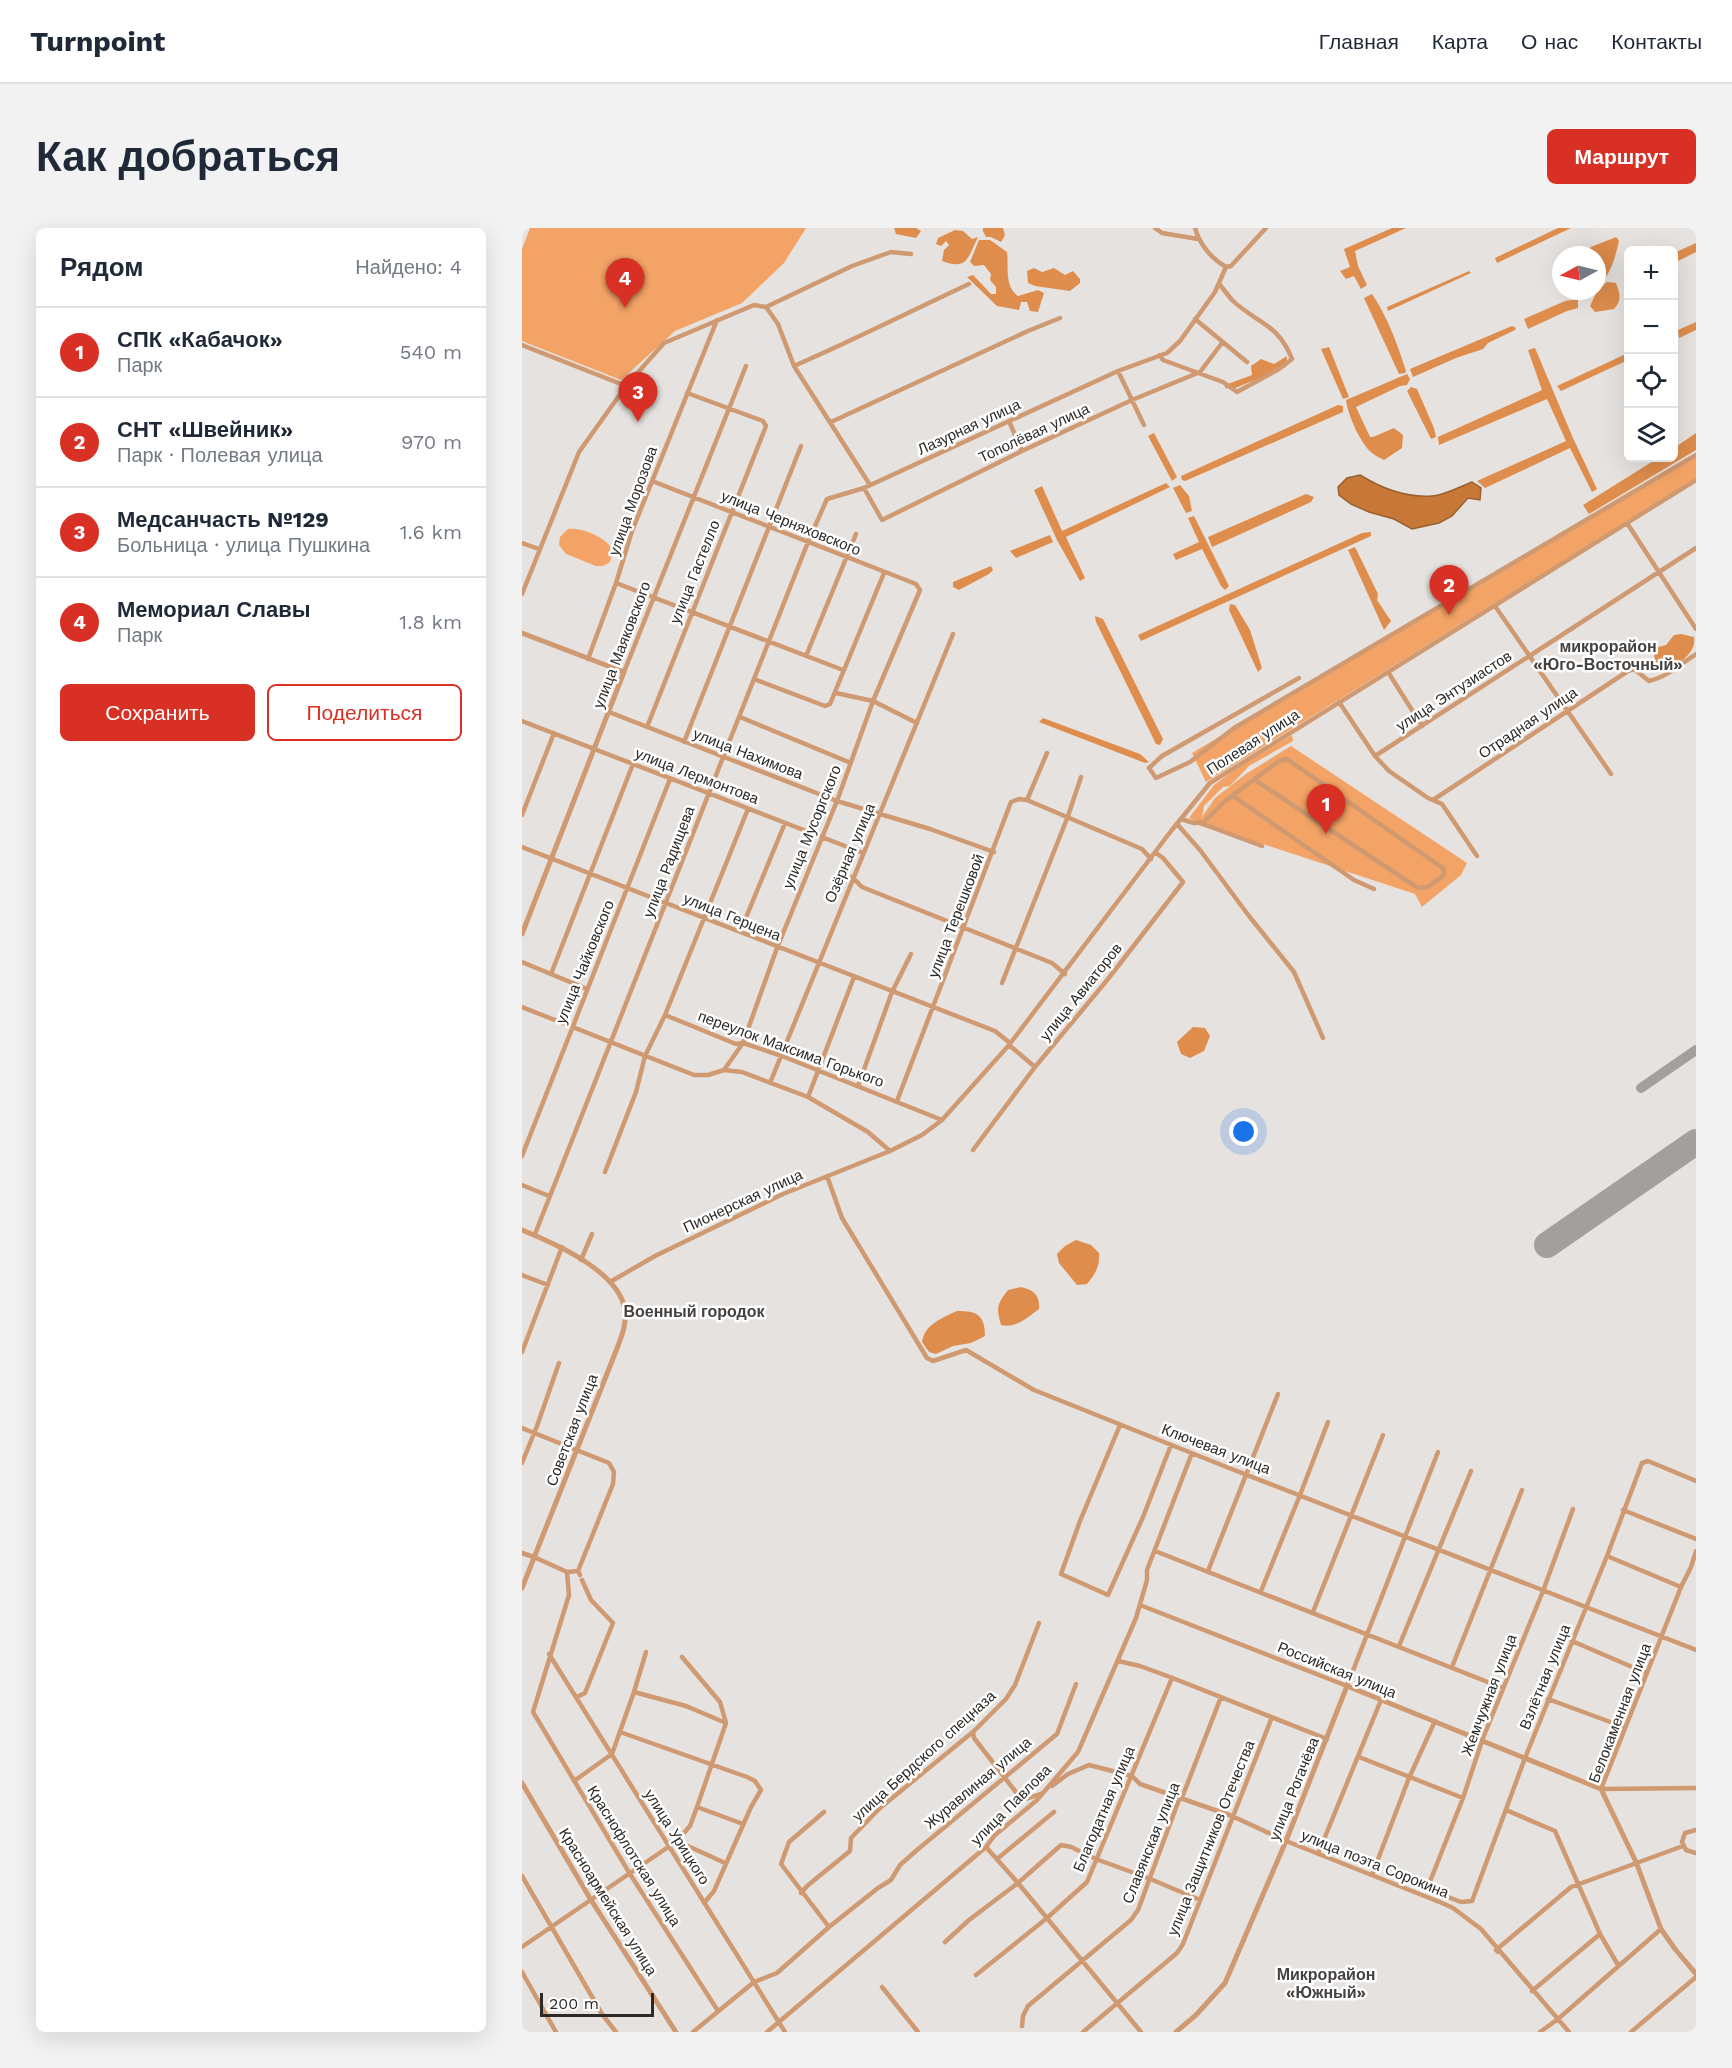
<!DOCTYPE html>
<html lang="ru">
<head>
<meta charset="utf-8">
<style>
  :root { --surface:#fff; --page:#f2f2f3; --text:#1f2937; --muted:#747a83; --line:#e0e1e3; --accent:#d93025 }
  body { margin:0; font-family:"Work Sans",sans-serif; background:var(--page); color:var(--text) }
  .controls { position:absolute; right:18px; top:18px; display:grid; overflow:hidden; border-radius:9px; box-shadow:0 6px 24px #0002 }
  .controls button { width:54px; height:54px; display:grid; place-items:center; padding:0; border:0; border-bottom:2px solid var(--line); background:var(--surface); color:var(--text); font:30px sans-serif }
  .compass { position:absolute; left:1030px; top:18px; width:54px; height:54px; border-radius:50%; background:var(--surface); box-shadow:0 6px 24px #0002; rotate:263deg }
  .scale { position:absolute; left:18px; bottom:15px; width:114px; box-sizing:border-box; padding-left:6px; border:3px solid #2b2a28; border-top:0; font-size:16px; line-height:21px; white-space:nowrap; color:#2b2a28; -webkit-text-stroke:4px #fff; paint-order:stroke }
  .you { position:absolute; left:722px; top:904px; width:21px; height:21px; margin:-15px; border:4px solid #fff; border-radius:50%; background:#1a73e8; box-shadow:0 0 0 9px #1a73e833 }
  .badge { display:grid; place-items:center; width:39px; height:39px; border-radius:50%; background:var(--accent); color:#fff; font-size:20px; font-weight:700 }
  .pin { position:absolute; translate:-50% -50px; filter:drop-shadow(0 2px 3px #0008) }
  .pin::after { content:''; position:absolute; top:32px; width:21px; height:18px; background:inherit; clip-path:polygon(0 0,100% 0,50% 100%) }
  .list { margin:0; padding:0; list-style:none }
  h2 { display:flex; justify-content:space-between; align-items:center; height:78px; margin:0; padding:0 24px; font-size:26px }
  h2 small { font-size:20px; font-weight:400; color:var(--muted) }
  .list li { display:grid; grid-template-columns:39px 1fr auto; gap:18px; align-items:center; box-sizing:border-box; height:90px; padding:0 24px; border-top:2px solid var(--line) }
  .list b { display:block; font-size:22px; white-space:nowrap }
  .list p { margin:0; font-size:20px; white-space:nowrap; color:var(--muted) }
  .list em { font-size:20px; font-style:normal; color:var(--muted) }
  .actions { display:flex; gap:12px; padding:18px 24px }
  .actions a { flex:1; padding:14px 0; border:2px solid var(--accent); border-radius:9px; text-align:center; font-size:21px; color:var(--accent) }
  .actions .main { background:var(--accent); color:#fff }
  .icon { flex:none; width:33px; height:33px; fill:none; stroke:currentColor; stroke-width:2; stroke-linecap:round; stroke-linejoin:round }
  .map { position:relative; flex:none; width:1174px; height:1804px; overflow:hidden; border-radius:9px }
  header { display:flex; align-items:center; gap:36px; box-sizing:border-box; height:84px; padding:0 30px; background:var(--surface); border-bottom:2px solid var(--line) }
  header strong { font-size:28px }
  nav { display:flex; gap:33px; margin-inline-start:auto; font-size:21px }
  .intro { display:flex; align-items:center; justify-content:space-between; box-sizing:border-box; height:144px; padding:0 36px }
  h1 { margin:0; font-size:42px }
  .button { padding:15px 27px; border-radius:9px; background:var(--accent); color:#fff; font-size:21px; font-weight:700 }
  main { display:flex; gap:36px; padding:0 36px }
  aside { flex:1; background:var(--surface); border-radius:9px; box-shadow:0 6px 24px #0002 }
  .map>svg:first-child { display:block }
</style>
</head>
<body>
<header>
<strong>Turnpoint</strong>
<nav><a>Главная</a><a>Карта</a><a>О нас</a><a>Контакты</a></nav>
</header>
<div class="intro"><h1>Как добраться</h1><a class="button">Маршрут</a></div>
<main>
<aside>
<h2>Рядом<small>Найдено: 4</small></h2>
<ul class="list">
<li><span class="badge">1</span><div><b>СПК «Кабачок»</b><p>Парк</p></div><em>540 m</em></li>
<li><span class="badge">2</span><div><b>СНТ «Швейник»</b><p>Парк · Полевая улица</p></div><em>970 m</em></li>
<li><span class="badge">3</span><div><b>Медсанчасть №129</b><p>Больница · улица Пушкина</p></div><em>1.6 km</em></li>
<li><span class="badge">4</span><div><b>Мемориал Славы</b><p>Парк</p></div><em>1.8 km</em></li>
</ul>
<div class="actions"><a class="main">Сохранить</a><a>Поделиться</a></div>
</aside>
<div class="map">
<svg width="1174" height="1804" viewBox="0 0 1174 1804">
  <rect width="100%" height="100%" fill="#e6e2df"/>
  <path fill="#f3a365" d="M8 0H284L262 35 220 75 153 103 99 152 0 113V21Z
    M1174 226V250L684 554 670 525Z
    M46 301C60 299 86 310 91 323L88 334 81 338H74L44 326 37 317 38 309Z
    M770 507 771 513 727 538 708 558 701 559 682 578 680 589 693 570 724 546 769 518 945 635 939 647 900 679 893 666 738 615 676 597 678 593 675 594 667 590 692 557 718 538Z"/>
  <path fill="#de8d4c" d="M372 0H394L399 3 394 10 374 6Z
    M461 0H481L483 7 479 14 469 9H464L461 3Z
    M870 0H884L833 23 836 38 845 57 839 61 832 48 824 51 818 43 828 39 822 21Z
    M1036 0H1049L975 35 973 30Z
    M433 2 441 3 450 11 456 9C445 31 446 42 420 33L422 22 427 17 424 13 419 18 414 16 416 10Z
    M1094 9 1097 13C1093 30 1089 47 1075 59V27H1063L1069 19Z
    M457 12H468L485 24C487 39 482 58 496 68L516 62 522 65 516 84 508 83 505 74H499L497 82 475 78 445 49 451 47 469 66H474V59L468 52 469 46 462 37 452 38 448 34Z
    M1174 15V24L1152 35V25Z
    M512 40 520 44 532 40 543 47 551 43 558 51V55L548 63 513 58 506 55 505 43Z
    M947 43 949 45 866 83 865 79Z
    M1085 54 1094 55C1098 66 1100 72 1092 81L1073 84 1068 78 1076 61Z
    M850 66C866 90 875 115 884 143L883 145 877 146 842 70Z
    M1056 71V80L1045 83 1006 101 1002 91 1043 73Z
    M1174 94V102L1157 110 1156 102Z
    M990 98 994 100 993 102 966 115 961 121 934 130 891 149 888 141Z
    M807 119 827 169 821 171 799 121Z
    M1013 120 1051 210 1075 261 1070 264 1048 220 963 260 955 253 1044 213 1025 171 917 217 916 209 1020 162 1006 122Z
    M1106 125V132L1039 163 1035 158Z
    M765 128 764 139 711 161 703 160V157L730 147 729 138 739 131 752 136Z
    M885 146 888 151 885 157 878 158 834 179 848 209H851L872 200 881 207 880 220 862 232C859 230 853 228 850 225 838 215 826 187 824 172Z
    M889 159 895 161 912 200 914 209 909 211 885 163Z
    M816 177 821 178V184L663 253 660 252 659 248Z
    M632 205 655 249 650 253 626 208Z
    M1174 205V222L1067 286 1061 277 1136 230H1152V220Z
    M644 255 648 259 544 309 563 350 558 353 535 312 512 262 520 258 540 303Z
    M658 257 667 268 670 283 664 285 651 260Z
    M784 266 792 269 789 274 690 319 686 309Z
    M672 288 707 358 703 362 699 358 680 321 654 332 651 326 677 314 666 290Z
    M849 304V308L619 413 616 407 840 305Z
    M528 307 531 314 494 330 488 323Z
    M833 319 856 366 855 372 869 393 862 402 826 322Z
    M469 338 471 342 467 346 437 362 431 359V354Z
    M708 376 713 377 728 402 740 440 736 444 707 382Z
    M573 388 581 391 641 511 638 517 634 516 574 394Z
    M1159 406 1172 409C1174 422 1165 427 1158 436H1151L1149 441C1137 442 1132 435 1132 424L1136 419 1144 417 1152 407Z
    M521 490 618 526 627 534 623 535 517 494Z
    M671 799 683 800 688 808 682 823 668 830 659 826 655 814Z
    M554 1012 569 1017 577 1025C578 1039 573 1046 565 1056L555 1057 537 1035 535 1026 543 1018Z
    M499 1059C512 1062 518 1067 517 1081 506 1089 494 1101 479 1097 474 1080 475 1076 486 1062Z
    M435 1083C454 1083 463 1086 463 1108L449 1115 431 1118 414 1126 407 1124 400 1114C403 1096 420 1090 435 1083Z"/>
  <path fill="#c87836" stroke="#996132" stroke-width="1.5" d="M838 247C859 260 884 270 910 268 923 267 937 259 950 254L959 260 958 272 946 270 930 288 917 295 890 301 872 291 847 284 829 276 817 267 816 259 825 250Z"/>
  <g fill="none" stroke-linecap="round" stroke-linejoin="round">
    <path stroke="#a2a09d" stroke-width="10" d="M1119 860 1174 822"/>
    <path stroke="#a2a09d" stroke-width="26" d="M1025 1017 1174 914"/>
    <path stroke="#cf9971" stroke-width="4.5" d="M633 0 640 5 676 11
      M673 0C678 17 689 30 704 39
      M244 79 330 38 369 24 389 26
      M673 91 725 134
      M0 117 104 158
      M638 127 641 132 701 154 715 164 757 141 770 131C756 95 734 95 710 72 706 67 702 62 698 57
      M272 138C332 112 389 83 447 56
      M596 143 622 197
      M487 193 500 223
      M309 194 506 103 538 90
      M130 253 394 356 398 362 351 473 315 573 255 720 221 815 202 842
      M342 260 360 292 500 223 610 172 678 144 700 115
      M1105 295 1174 401
      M0 315 17 321
      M94 355 321 442
      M0 366 57 224 104 158 142 115 232 77 244 79 256 96 272 138 348 257
      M973 378 1089 546
      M284 428 334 306
      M66 431 94 355 110 303 195 92
      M102 444 224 138
      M866 444 900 498
      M777 450 640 528 627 540 634 550 668 534 712 500 1174 227
      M232 451 303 478 308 476 362 345
      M314 465 351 473 395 495
      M817 474 853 528 867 543 906 570 920 576 955 628
      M87 484 315 573 408 601 472 624
      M218 489 329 535
      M0 493 341 625
      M125 499 244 198 241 193 165 165
      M162 514 279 218
      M853 528 1174 320
      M711 568 832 652 852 661
      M505 572 620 621 629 631
      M911 572 1106 443 1112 441 1127 453C1145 449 1159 436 1174 426
      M0 587 32 505
      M659 591 672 595 682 594 703 573 757 533 765 531 922 641V647L906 659 896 660 733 552
      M678 595 740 618
      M655 596 678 622 727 688 772 744 801 810
      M0 619 473 803 488 815
      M330 649 340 659 530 735 543 746
      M218 704 263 595
      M0 734 65 761
      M29 746 111 536
      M480 755 546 588 559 549
      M0 779 172 847H186L202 842 220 844 286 869 346 904 368 923
      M143 787 214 816 221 815 260 828 420 892
      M487 817 513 839
      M248 855 431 406
      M336 858 370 764 389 726
      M286 869 332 749
      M375 873 489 574 497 571 505 572 525 525
      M451 922 513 839 586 751 661 654 641 630 634 625
      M0 928 148 551
      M83 944 114 864 123 828 143 787 226 581
      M305 948 320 990 405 1130 411 1133 444 1122 512 1162 702 1238 1174 1422
      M0 957 27 968
      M13 1006 286 314 305 271 342 260 596 143 645 125 658 113 693 64 704 39 709 38 744 0
      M59 1032 70 1006
      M0 1047 26 1057
      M88 1054 133 1028 261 966 368 923 400 907 420 892 487 817 649 603 688 555 1174 252
      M0 1124 40 1019
      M598 1197 558 1293 539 1346 586 1367 621 1289 649 1217
      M0 1200 87 1235 92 1244 91 1256 56 1343
      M0 1235 15 1198 37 1135
      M1051 1281 1021 1363 961 1510 941 1570 905 1661 939 1674 950 1673 1003 1530 1085 1328 1120 1235 1126 1233 1174 1253
      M1101 1282 1174 1311
      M633 1323 981 1460
      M1174 1323 1169 1339 1159 1359 1079 1561 1174 1560
      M1085 1328 1159 1359
      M12 1329 45 1344 56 1343 58 1347
      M686 1343 756 1166
      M45 1344 47 1367 11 1484 108 1646 196 1783
      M739 1363 778 1267 806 1194
      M618 1377 825 1458 916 1224
      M791 1384 861 1207
      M1050 1413 1124 1445
      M877 1418 949 1243
      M27 1426 263 1804
      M160 1429 198 1474 204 1495
      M596 1433 618 1438 648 1449 805 1511
      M930 1439 1000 1262
      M112 1464 164 1478 204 1495
      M55 1469 63 1465 91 1395 69 1372 60 1352
      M1026 1471 1102 1499
      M98 1504 225 1549 233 1553 239 1562 229 1579 192 1663 182 1675
      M451 1504 452 1510 497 1568 504 1571 521 1565
      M837 1529 941 1570
      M52 1553 90 1526 112 1464 124 1424
      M530 1558 546 1546 567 1537 610 1548 618 1556 710 1588 764 1613 920 1675 931 1680 959 1701 1047 1804
      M175 1579 221 1596
      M984 1582 1033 1603 1078 1706 1096 1737
      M302 1584 267 1614 259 1636 307 1699
      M1174 1602 1163 1605 1160 1614 1164 1622 1174 1625
      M155 1613 203 1635
      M464 1619 496 1655 619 1804
      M796 1626 859 1472
      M475 1631 532 1584
      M850 1647 887 1550 913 1493
      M0 1648 80 1786 94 1804
      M279 1665 285 1658 328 1623 329 1610 358 1580 452 1503 484 1471 493 1457 517 1395
      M423 1714 447 1692 496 1655 539 1617 549 1619 574 1631 626 1650 678 1672
      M0 1719 155 1613 168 1598 175 1579 204 1495
      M976 1724 974 1722 1049 1659 1161 1618
      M0 1744 34 1804
      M454 1747 525 1690 565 1654 650 1450
      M360 1759 396 1804
      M1010 1763 1078 1706
      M500 1798 501 1788 506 1778 609 1692 616 1682 658 1569 661 1567 699 1469
      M171 1804 232 1754 255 1745 307 1699 356 1660 369 1652 378 1637 395 1622 535 1506 554 1456
      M245 1804 464 1619 472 1608 515 1572 556 1524 614 1390 625 1352V1342L670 1225
      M561 1804 655 1725 661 1716 750 1489
      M1018 1804 1036 1791 1139 1701
      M1109 1804 1174 1749"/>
    <path stroke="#cf9971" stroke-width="5" d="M0 405 102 444 0 706
      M0 1002C32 1015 97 1043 103 1082 105 1096 99 1110 94 1123L0 1360
      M0 1325 12 1329
      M0 1555 69 1672 154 1804
      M654 1804 674 1787 703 1755 764 1613 825 1458 1079 1561 1114 1634 1139 1701 1153 1721 1174 1746"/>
  </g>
  <g text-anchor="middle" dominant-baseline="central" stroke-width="5" stroke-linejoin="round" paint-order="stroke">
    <g font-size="15" fill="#2b2a28" stroke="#fff">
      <text transform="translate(447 199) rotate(-25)">Лазурная улица</text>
      <text transform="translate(512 205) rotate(-25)">Тополёвая улица</text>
      <text transform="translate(111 273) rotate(-70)">улица Морозова</text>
      <text transform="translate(269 295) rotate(22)">улица Черняховского</text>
      <text transform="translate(173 344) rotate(-68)">улица Гастелло</text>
      <text transform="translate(100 417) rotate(-69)">улица Маяковского</text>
      <text transform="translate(932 463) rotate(-33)">улица Энтузиастов</text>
      <text transform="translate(1006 495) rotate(-34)">Отрадная улица</text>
      <text transform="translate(731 514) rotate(-33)">Полевая улица</text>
      <text transform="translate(226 526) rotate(21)">улица Нахимова</text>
      <text transform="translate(175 548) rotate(21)">улица Лермонтова</text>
      <text transform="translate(290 599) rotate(-68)">улица Мусоргского</text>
      <text transform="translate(328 625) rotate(-67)">Озёрная улица</text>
      <text transform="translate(147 634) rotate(-69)">улица Радищева</text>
      <text transform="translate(434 688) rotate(-69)">улица Терешковой</text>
      <text transform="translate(210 689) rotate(22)">улица Герцена</text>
      <text transform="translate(63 734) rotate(-68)">улица Чайковского</text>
      <text transform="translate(559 764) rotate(-51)">улица Авиаторов</text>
      <text transform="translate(269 821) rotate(20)">переулок Максима Горького</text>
      <text transform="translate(221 973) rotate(-25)">Пионерская улица</text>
      <text transform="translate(50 1202) rotate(-69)">Советская улица</text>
      <text transform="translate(694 1221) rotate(21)">Ключевая улица</text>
      <text transform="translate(815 1442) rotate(22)">Российская улица</text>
      <text transform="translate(1023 1449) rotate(-68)">Взлётная улица</text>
      <text transform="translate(967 1467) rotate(-69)">Жемчужная улица</text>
      <text transform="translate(1098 1485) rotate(-69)">Белокаменная улица</text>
      <text transform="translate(402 1528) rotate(-42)">улица Бердского спецназа</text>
      <text transform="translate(456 1555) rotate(-40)">Журавлиная улица</text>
      <text transform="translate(772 1561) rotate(-68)">улица Рогачёва</text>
      <text transform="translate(489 1577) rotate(-45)">улица Павлова</text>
      <text transform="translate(582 1581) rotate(-67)">Благодатная улица</text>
      <text transform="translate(155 1609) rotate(58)">улица Урицкого</text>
      <text transform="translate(689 1610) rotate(-68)">улица Защитников Отечества</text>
      <text transform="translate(629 1615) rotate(-68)">Славянская улица</text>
      <text transform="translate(112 1628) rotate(58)">Краснофлотская улица</text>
      <text transform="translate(853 1636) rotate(22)">улица поэта Сорокина</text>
      <text transform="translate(86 1674) rotate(58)">Красноармейская улица</text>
    </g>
    <g font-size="16" font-weight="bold" fill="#44413f" stroke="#fff">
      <text x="1086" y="418">микрорайон<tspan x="1086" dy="18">«Юго-Восточный»</tspan></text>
      <text x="172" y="1083">Военный городок</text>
      <text x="804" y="1746">Микрорайон<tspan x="804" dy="18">«Южный»</tspan></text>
    </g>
  </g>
</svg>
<div class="controls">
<button>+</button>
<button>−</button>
<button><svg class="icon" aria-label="locate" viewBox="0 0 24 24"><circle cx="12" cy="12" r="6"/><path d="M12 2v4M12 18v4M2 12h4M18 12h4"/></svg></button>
<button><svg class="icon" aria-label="layers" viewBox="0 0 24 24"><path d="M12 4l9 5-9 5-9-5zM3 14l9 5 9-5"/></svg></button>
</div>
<svg class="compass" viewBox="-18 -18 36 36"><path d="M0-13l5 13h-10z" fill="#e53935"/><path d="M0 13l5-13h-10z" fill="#747a83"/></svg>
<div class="scale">200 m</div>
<div class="you"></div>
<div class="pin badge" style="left:804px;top:606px">1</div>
<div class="pin badge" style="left:927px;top:387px">2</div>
<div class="pin badge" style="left:116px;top:194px">3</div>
<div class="pin badge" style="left:103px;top:80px">4</div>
</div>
</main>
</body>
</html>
